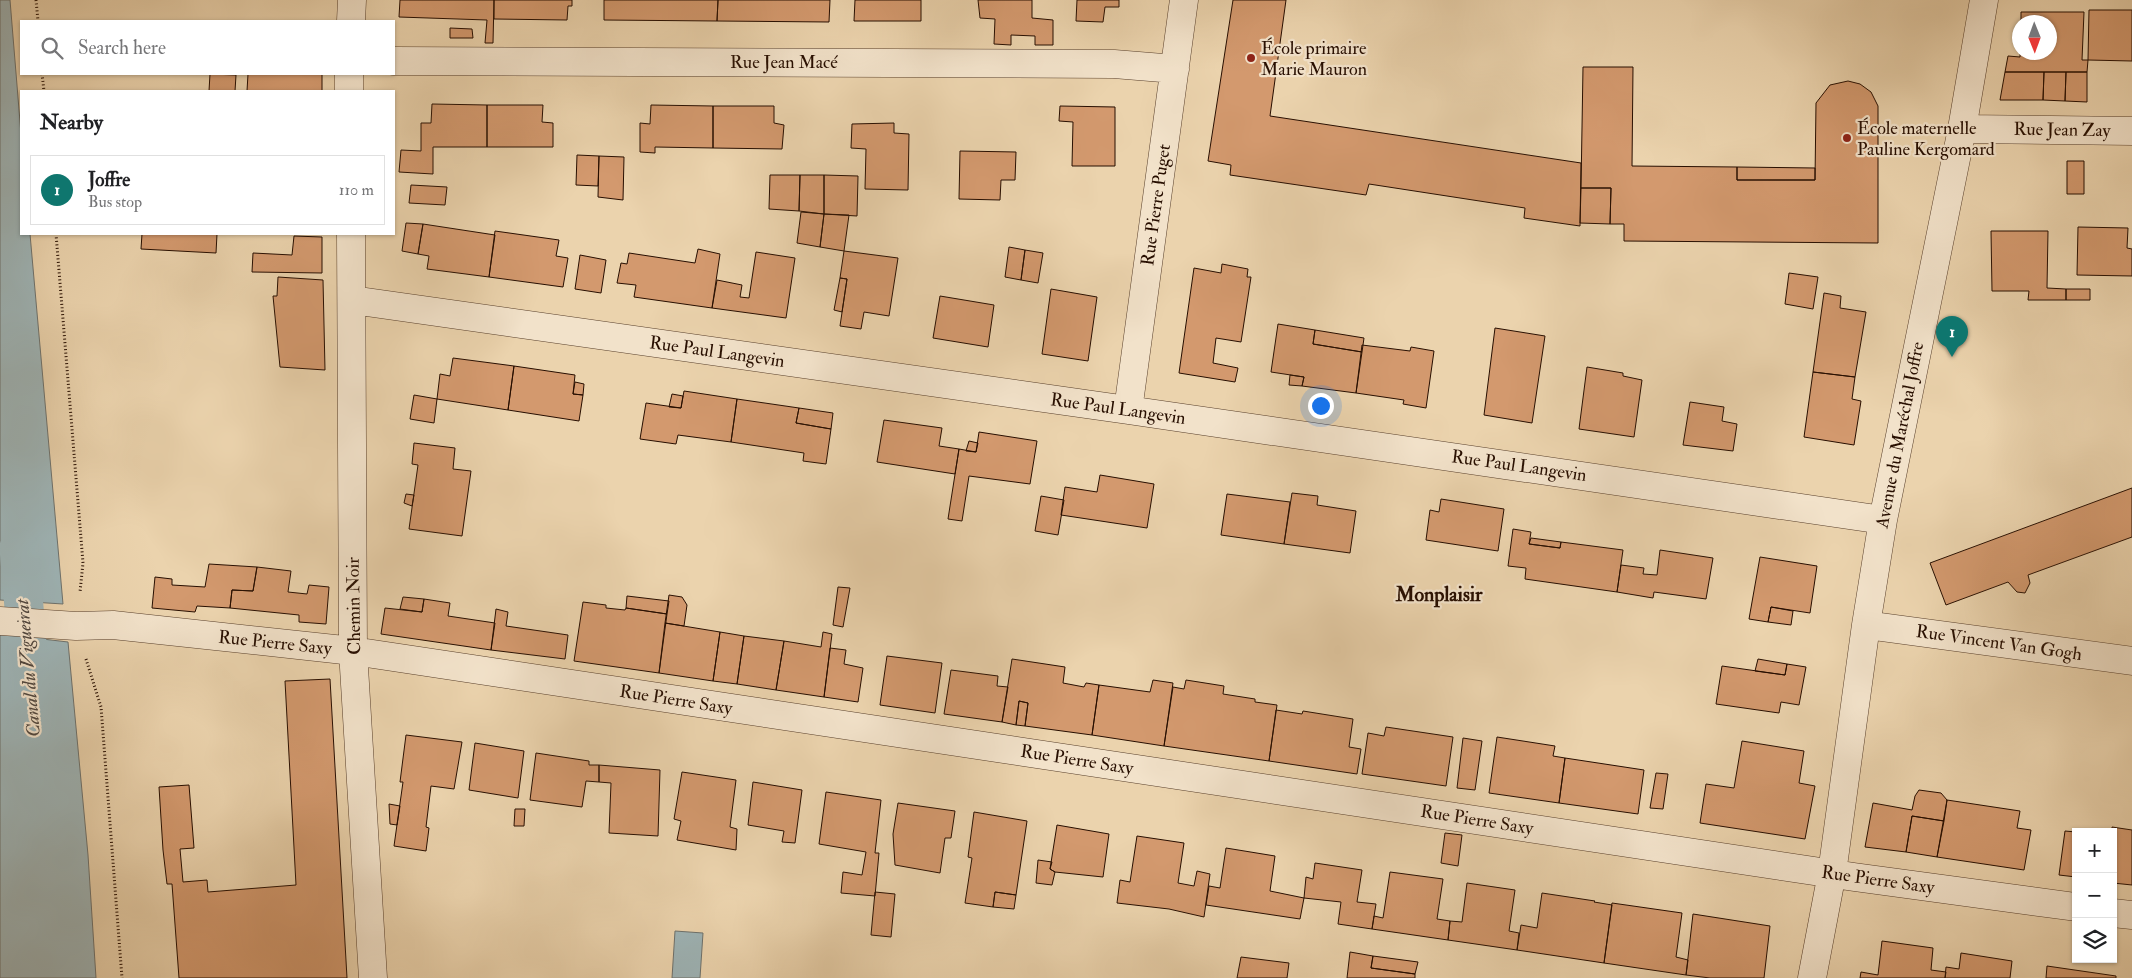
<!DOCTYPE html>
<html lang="en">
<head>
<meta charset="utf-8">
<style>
  :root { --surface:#fff; --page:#f6f6f6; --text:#202124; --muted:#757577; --line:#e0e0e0; --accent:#0f766e }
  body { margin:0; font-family:"IM FELL Double Pica",serif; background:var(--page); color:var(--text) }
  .controls { position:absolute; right:15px; bottom:15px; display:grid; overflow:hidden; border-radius:0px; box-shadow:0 1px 4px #0004 }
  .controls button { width:45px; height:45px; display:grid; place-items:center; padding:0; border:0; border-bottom:1px solid var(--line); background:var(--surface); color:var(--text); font:25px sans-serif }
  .compass { position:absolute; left:2012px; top:15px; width:45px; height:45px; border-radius:50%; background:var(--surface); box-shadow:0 1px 4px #0004; rotate:179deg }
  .you { position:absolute; left:1320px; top:405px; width:18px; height:18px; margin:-12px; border:4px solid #fff; border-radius:50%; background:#1a73e8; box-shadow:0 0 0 8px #1a73e833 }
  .badge { display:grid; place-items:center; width:32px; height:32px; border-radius:50%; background:var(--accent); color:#fff; font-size:16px; font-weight:700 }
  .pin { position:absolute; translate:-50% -41px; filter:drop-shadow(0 1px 2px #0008) }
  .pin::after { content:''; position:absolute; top:26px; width:18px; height:15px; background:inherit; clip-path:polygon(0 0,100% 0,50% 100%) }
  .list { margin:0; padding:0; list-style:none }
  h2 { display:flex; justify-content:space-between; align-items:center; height:65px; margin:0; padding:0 20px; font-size:21px }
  h2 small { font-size:16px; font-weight:400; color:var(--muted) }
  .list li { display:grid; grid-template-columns:32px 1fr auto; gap:15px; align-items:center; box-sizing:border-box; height:70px; margin:0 10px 10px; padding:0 10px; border:1px solid var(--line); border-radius:0px }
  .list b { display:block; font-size:19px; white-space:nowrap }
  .list p { margin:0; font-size:16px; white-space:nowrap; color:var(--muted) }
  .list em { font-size:16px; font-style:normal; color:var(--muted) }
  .icon { flex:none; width:28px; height:28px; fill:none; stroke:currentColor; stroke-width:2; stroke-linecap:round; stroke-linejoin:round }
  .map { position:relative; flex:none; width:2132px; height:978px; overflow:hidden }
  .search { position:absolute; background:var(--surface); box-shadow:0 1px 4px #0004; left:20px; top:20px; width:375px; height:55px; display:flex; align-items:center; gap:12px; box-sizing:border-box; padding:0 18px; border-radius:0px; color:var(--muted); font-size:19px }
  .panel { position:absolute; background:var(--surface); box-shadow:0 1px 4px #0004; left:20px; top:90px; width:375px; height:145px; border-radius:0px }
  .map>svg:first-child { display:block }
</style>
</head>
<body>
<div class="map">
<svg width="2132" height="978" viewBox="0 0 2132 978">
  <rect width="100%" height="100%" fill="#ebd3ad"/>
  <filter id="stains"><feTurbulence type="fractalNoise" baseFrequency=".004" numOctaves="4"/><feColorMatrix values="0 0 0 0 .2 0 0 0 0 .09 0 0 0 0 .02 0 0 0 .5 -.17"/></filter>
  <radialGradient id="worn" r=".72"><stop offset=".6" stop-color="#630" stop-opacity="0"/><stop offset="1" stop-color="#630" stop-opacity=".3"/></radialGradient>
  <path fill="#9eb4b6" stroke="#6e726d" d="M0 0H10L21 134V234H30L63 604 0 600Z
    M0 634 68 642 88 855 96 978H0Z
    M675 931 703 933 700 978H672Z"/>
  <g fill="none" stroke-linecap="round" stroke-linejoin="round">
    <path stroke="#9eb4b6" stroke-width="39" d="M19 548 31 691"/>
  </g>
  <path fill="#d3996e" stroke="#270e00" d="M400 0H494L493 43H485L487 20 399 17Z
    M494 0H572V6H568L567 20 494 19Z
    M604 0H718L717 21 604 20Z
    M718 0H830L829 22 717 21Z
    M855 0H921V21H854Z
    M978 0H1032V18L1053 20V45H1035V36L1011 35V45L994 44 995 19 980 18Z
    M1077 0H1119V7H1105L1103 22 1076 21Z
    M1233 0H1286L1270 116 1581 163 1580 226 1524 218 1525 208 1369 184 1366 195 1230 175 1231 165 1208 161Z
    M2089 10H2132V61L2088 60Z
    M2021 12H2084L2082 60H2088L2087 72H2005L2008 56 2020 57V52H2050V22H2021Z
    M450 28 472 29 473 38H450Z
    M1583 67H1633L1632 166 1737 167V180H1815L1816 103 1830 85 1848 81 1860 84 1871 92 1878 106V243L1624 241V224H1610L1611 188H1581Z
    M2005 72H2044L2043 100H2000Z
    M2044 72H2066L2065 101 2043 100Z
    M2066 72H2087V102L2065 101Z
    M210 74 236 75 235 91H209Z
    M248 74H322V91H247Z
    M432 104 487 105V147H433V174L399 172 401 150 421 151V123H431Z
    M487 105H543L542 122 553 123V147H487Z
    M651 105 713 106V148L655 147V153L640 152V123L650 124Z
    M713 106H774V123L784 125 782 149 713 148Z
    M1060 106 1115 107V166H1072L1073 122 1059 121Z
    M894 123V133L909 134 908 190 865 189 866 149 851 148 852 124Z
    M960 151 1016 152 1015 180H1001L1000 200 959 199Z
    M577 155 599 156 598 186 576 185Z
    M599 156 624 157 623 200 598 197Z
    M2067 161H2084V194H2067Z
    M1737 167 1815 168V180H1737Z
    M770 175H800L799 211 769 209Z
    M800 175H824V214L799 211Z
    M824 175 858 176 857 216 824 214Z
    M411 185 447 187 445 205 409 203Z
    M1581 188H1611L1610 224 1580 223Z
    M801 212 824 214 820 247 797 243Z
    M824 214 849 215 844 251 820 247Z
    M406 223 423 224 418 254 402 251Z
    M423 224 495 235 489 277 427 269 429 256 418 254Z
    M2078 227 2128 228 2127 248 2132 249V276L2077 275Z
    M495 231 559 240 556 256 568 258 563 287 489 277Z
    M1991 231H2048L2047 288 2066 289V300H2028L2029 291H1992Z
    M142 234H217L216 253 141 249Z
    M294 236 322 237V273L252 272 253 253 292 255Z
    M1009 247 1025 250 1021 280 1005 277Z
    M698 249 720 254 712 308 634 297 636 285 617 283 621 263 627 264 629 253 695 263Z
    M1025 250 1043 253 1038 283 1021 280Z
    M844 251 898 258 889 316 864 312 861 329 840 326 847 279 840 278Z
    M756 252 795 258 786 318 712 308 717 280 742 285 740 297 749 298Z
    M580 255 606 260 601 293 575 289Z
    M1222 264 1248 269 1247 277H1251L1241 342 1216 338 1213 363 1238 368 1235 382 1179 373 1194 268 1221 273Z
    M1789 273 1818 277 1813 309 1785 304Z
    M278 277 323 280 325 370 280 367 273 296H277Z
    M840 278 847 279 842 312 834 310Z
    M1051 289 1097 297 1088 361 1042 354Z
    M2066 289H2090V300H2066Z
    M1824 293 1841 296 1840 308 1866 312 1855 377 1813 372Z
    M940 296 994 305 988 347 933 338Z
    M1278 324 1315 330 1313 344 1362 352 1356 393 1302 386 1304 377 1271 372Z
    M1495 328 1545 336 1532 423 1484 415Z
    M1315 330 1364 338 1362 352 1313 344Z
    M1362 345 1410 351 1411 347 1434 351 1426 408 1403 404 1404 400 1356 393Z
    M453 358 514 366 508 410 437 399 440 374 450 376Z
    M514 366 575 375 573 394 583 395 579 421 508 410Z
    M1587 367 1623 373V376L1642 380 1634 437 1579 429Z
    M1813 372 1855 377 1852 399 1861 401 1854 445 1804 437Z
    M1290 375 1304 377 1302 386 1289 385Z
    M575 382 584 384 583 395 573 394Z
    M684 391 737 399 731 442 678 435 676 444 640 439 646 403 681 408Z
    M672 394 683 396 681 408 669 407Z
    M414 395 437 399 434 423 410 419Z
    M737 399 799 408 796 423 831 429 826 464 803 461 804 453 731 442Z
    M1690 402 1724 407 1722 421 1737 424 1733 451 1683 445Z
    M799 408 833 413 831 429 796 423Z
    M884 420 942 428 939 446 959 449 955 474 877 462Z
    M979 432 1037 441 1030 484 969 476 962 521 948 519 959 449 976 452Z
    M969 441 978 443 976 452 966 451Z
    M414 443 455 448 453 469 471 471 462 536 409 529 418 465 412 464Z
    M1100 475 1154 484 1147 528 1061 515 1065 487 1097 492Z
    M2132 488V537L2028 575 2030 583 2025 593 2017 592 2008 582 1946 605 1930 563Z
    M1292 493 1318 496 1317 505 1356 511 1350 553 1284 544Z
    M406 494 414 495 412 506 404 503Z
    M1227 494 1290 502 1284 544 1221 535Z
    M1041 496 1064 500 1058 535 1035 531Z
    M1441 499 1504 509 1498 551 1426 540 1430 510 1439 512Z
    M1513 529 1531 532 1529 544 1560 548 1561 542 1623 550 1617 592 1525 579 1526 568 1508 566Z
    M1531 538 1561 542 1560 548 1529 544Z
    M1660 550 1713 558 1706 599 1654 592 1653 598 1617 592 1621 565 1644 568 1643 574 1657 575Z
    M1760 557 1817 566 1810 613 1771 607 1768 622 1749 619Z
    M209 564 257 567 253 591 232 590 230 608 197 606 195 612 152 608 155 577 172 579V585L205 587Z
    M257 567 291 571 288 592 307 594 309 585 329 587 326 624 299 622V615L230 608 232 590 253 591Z
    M838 587 850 588 843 627 833 625Z
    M669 595 682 597 687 605 684 626 665 623Z
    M627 596 669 601 667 614 626 608Z
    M403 597 424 599 422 612 400 609Z
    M424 599 450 603 448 616 495 623 491 650 381 634 385 608 422 612Z
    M583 602 606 605V608L625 610 626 608 667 614 659 673 574 661Z
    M1771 607 1793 611 1791 625 1768 622Z
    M496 609 508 612 506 626 568 635 565 659 491 650Z
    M665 623 720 632 713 681 659 673Z
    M720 632 744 636 737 684 713 681Z
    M823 632 832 634 824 697 776 690 784 641 821 647Z
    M744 636 784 641 776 690 737 684Z
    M830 648 846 650 844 664 863 668 858 702 824 697Z
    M887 656 942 663 935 713 880 705Z
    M1012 659 1065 667 1063 683 1084 687 1086 683 1099 685 1092 735 1025 726 1028 703 1019 701 1016 725 1002 722Z
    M1758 659 1787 664 1785 675 1755 671Z
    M1787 664 1806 667 1799 705 1781 702 1779 713 1716 704 1722 666 1785 675Z
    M951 670 998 676 997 686 1008 687 1002 722 944 714Z
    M330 679 347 978H179L172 884H167L163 850 159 787 189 785 194 848 180 849 183 882 207 880 208 892 296 885 285 681Z
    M1153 680 1173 683 1164 746 1092 735 1099 685 1150 692Z
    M1186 680 1224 686 1223 694 1255 699V702L1277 705 1269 761 1164 746 1173 687 1184 689Z
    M1019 701 1028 703 1025 726 1016 725Z
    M1276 710 1302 714 1303 711 1353 719 1349 747 1361 749 1357 774 1269 761Z
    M1386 727 1453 737 1446 786 1362 774 1368 733 1384 736Z
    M406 735 462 742 454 789 431 786 426 827 429 828 426 851 394 846 403 782H400Z
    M1497 737 1555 746 1553 756 1565 758 1559 803 1489 793Z
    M1463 738 1482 741 1475 790 1457 788Z
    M1742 741 1804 751 1799 783 1815 786 1805 839 1700 823 1706 784 1734 788Z
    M475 743 524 751 518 798 469 790Z
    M536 753 589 761V765H599V782L586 781 582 807 530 800Z
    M1565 758 1644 770 1638 814 1559 803Z
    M599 765 660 770 658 836 609 833 611 783 599 782Z
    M682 772 736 780 730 827 737 829 736 850 677 840 681 821 674 819Z
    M1656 773 1668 774 1663 809 1650 808Z
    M753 782 802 790 795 843 782 842 784 831 748 825Z
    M1919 790 1941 793 1947 800 1944 821 1912 816 1906 852 1865 847 1873 803 1912 810 1915 796Z
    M826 792 881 800 875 853H879L875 896 841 893 843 872 862 875 866 852 819 844Z
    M1947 800 2020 811 2017 828 2031 830 2024 870 1937 857Z
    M898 803 955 811 951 838H945L940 873 895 865 893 834Z
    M389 804 400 806 397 825 390 824Z
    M515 809H525L524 826H514Z
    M974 812 1027 821 1016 895 995 892 993 907 965 903 972 858 968 857Z
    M1912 816 1944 821 1937 857 1906 852Z
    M1057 825 1109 834 1103 877 1055 872 1050 869Z
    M2112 827 2132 830V885L2113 883Z
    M2065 831 2076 832V877L2059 875Z
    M1445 833 1462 835 1458 866 1441 863Z
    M1137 836 1184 843 1178 883 1194 886 1197 871 1210 874 1204 917 1169 909 1117 903 1120 880 1130 882Z
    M1226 848 1275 856 1270 891 1304 898 1300 919 1206 905 1209 886 1220 888Z
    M1038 860 1052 862 1050 869 1055 872 1052 885 1036 883Z
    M1315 863 1362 870 1357 902 1376 904 1372 929 1338 924 1341 902 1304 898 1306 877 1313 879Z
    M1390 872 1443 879 1437 919 1450 921 1448 940 1372 929 1374 916 1383 918Z
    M1467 883 1515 890 1509 931 1519 933 1517 950 1448 940 1450 921 1462 922Z
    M875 892 895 894 891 937 871 935Z
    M995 892 1016 895 1014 909 993 907Z
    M1542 893 1595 901 1594 902 1612 905 1604 963 1517 950 1521 925 1537 928Z
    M1612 903 1682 913 1676 957 1688 960 1686 975 1604 963Z
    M1693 914 1770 926 1764 978H1710L1686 975Z
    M1882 941 1933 948 1931 970 1946 972 1945 978H1860L1861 972 1878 975Z
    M1350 952 1373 956 1371 968 1415 974V978H1347Z
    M1961 953 2012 961 2010 978H1945L1946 967 1959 969Z
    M1373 956 1418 962 1415 974 1371 968Z
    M1241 957 1289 963 1287 978H1237Z
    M2047 966 2116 976V978H2046Z"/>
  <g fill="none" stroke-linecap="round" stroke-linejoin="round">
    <defs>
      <path id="minor" d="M351 21 352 0
        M394 61 1114 64 1175 69
        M349 74V91
        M1962 129 2132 131
        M351 234 353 651 373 978
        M352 300 1128 410 1883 520
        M1128 410 1184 0
        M0 621 76 626 113 625 353 651 1854 877 2076 907
        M1866 625 2132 661
        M2113 913 2132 915
        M1812 978 1832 873 1866 625 1883 520 1962 129 1984 0"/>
    </defs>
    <use href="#minor" stroke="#583f2b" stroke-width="29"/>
    <path stroke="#270e00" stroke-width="3" stroke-dasharray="1 2.5" stroke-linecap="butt" d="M36 0 38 21
      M42 74 44 91
      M56 234 83 563 80 592
      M86 659 101 707 122 978"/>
    <use href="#minor" stroke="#f2e2ca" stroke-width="28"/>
  </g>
  <g fill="#8f2418" stroke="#f2e2ca" stroke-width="2">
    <circle cx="1251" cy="58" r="5"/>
    <circle cx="1847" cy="138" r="5"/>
  </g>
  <g text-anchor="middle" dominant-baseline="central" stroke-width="4.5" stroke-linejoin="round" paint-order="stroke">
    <g font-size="18" fill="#270e00" stroke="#f2e2ca" text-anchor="start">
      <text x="1261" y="48">École primaire<tspan x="1261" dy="21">Marie Mauron</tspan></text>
      <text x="1857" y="128">École maternelle<tspan x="1857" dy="21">Pauline Kergomard</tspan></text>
    </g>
    <g font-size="18" fill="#270e00" stroke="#f2e2ca">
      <text x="784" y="62">Rue Jean Macé</text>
      <text transform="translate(2062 130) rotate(1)">Rue Jean Zay</text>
      <text transform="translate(1156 205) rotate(-82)">Rue Pierre Puget</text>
      <text transform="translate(717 352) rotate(8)">Rue Paul Langevin</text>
      <text transform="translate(1118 409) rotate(8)">Rue Paul Langevin</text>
      <text transform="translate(1900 435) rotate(-79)">Avenue du Maréchal Joffre</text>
      <text transform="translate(1519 466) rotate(8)">Rue Paul Langevin</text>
      <text transform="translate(354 606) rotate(-91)">Chemin Noir</text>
      <text transform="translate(275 643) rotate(6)">Rue Pierre Saxy</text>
      <text transform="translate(1999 643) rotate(8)">Rue Vincent Van Gogh</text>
      <text transform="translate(676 700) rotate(9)">Rue Pierre Saxy</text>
      <text transform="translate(1077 760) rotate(9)">Rue Pierre Saxy</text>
      <text transform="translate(1477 820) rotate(9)">Rue Pierre Saxy</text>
      <text transform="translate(1878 880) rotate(8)">Rue Pierre Saxy</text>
    </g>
    <g font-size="19" font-style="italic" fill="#514840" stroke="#f2e2ca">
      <text transform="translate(28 668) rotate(-95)">Canal du Vigueirat</text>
    </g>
    <g font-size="20" font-weight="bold" fill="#270e00" stroke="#f2e2ca">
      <text x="1439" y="594">Monplaisir</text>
    </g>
  </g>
  <rect width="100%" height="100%" filter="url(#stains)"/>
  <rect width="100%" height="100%" fill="url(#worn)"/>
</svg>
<div class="controls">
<button>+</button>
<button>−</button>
<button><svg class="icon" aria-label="layers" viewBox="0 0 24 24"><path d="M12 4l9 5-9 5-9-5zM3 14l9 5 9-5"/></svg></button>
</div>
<svg class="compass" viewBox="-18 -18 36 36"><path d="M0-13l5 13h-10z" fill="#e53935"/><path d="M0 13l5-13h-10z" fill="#757577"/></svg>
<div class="you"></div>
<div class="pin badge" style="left:1952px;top:357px">1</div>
<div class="search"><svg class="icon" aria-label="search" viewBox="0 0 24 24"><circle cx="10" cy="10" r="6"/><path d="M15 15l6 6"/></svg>Search here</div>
<section class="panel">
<h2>Nearby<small></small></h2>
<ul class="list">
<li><span class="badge">1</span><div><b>Joffre</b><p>Bus stop</p></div><em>110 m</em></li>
</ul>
</section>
</div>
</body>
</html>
